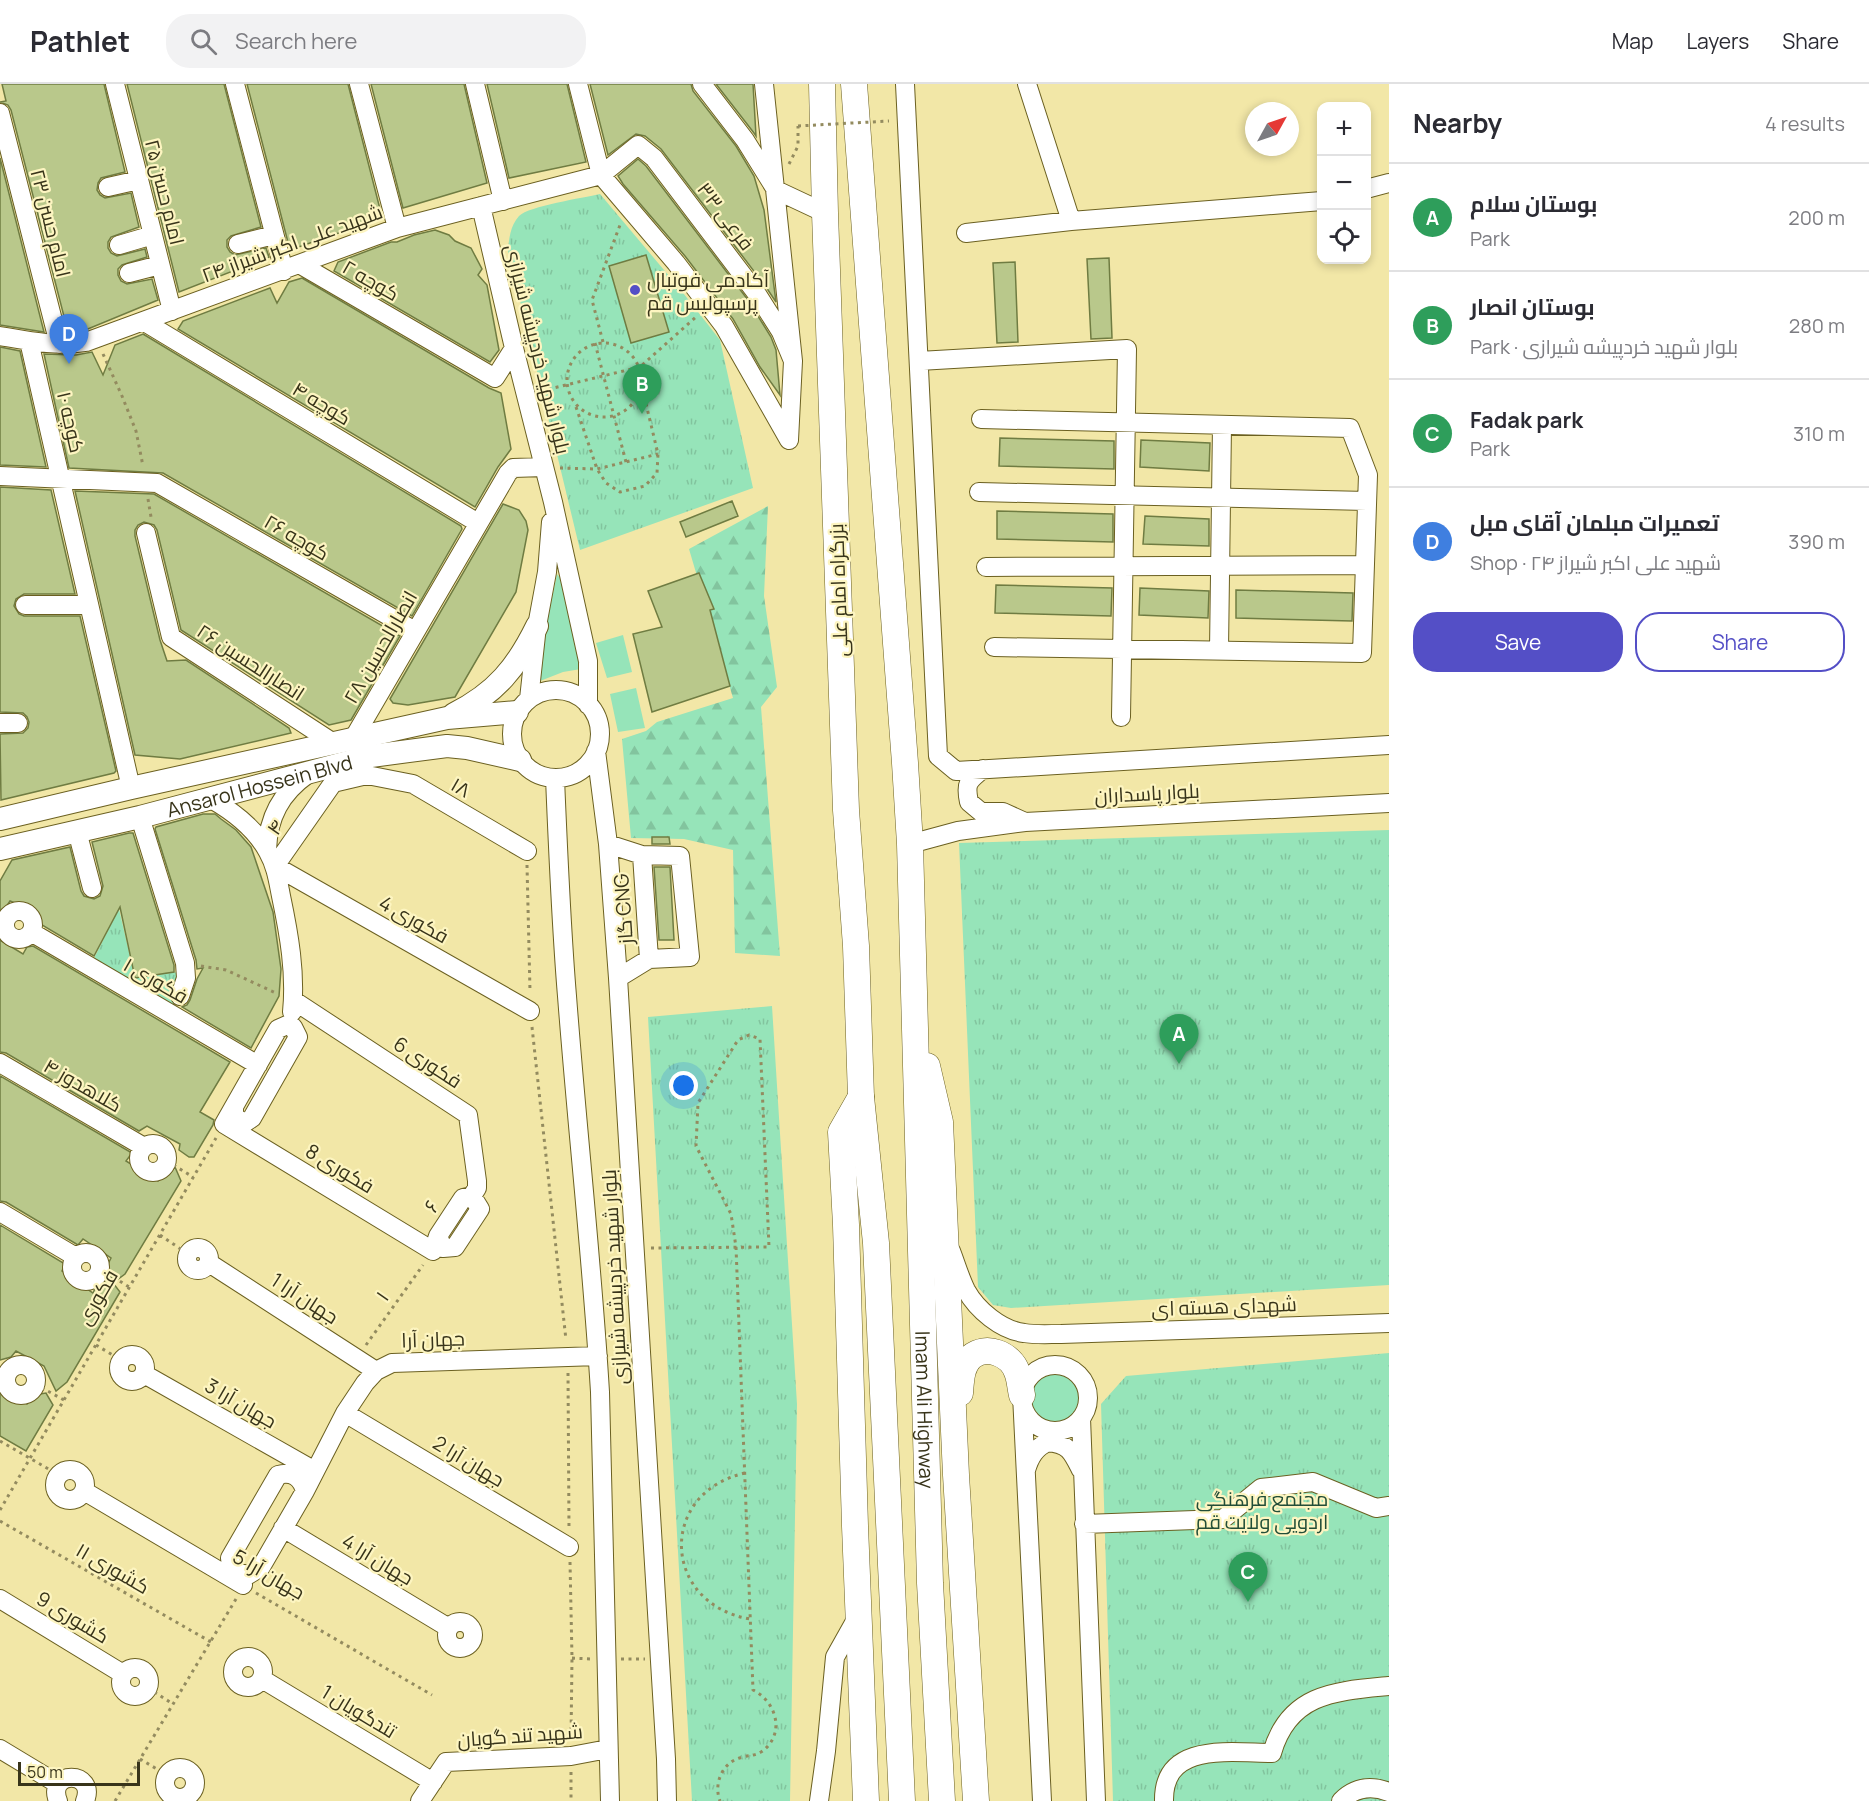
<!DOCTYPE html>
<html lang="en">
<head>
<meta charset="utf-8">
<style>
  :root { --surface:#fff; --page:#f2f2f3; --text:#2b2b33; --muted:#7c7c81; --line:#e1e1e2; --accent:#544fc6 }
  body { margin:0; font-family:Manrope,Cairo,sans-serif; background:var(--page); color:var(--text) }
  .controls { position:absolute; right:18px; top:18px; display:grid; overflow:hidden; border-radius:12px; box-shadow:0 3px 9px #0003 }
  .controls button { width:54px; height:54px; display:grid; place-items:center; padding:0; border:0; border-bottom:2px solid var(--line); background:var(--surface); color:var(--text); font:30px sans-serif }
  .compass { position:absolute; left:1245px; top:18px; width:54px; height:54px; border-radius:50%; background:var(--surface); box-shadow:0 3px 9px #0003; rotate:50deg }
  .scale { position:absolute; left:18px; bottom:15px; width:122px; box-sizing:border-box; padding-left:6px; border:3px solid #38341a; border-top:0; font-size:16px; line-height:21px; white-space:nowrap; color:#38341a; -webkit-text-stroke:4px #fdf5c1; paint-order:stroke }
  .you { position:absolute; left:684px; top:1002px; width:21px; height:21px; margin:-15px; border:4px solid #fff; border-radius:50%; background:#1a73e8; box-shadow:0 0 0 9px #1a73e833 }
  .badge { display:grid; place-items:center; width:39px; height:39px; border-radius:50%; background:var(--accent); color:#fff; font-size:20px; font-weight:700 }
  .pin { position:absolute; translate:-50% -50px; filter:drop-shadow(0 2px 3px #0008) }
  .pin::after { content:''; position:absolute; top:32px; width:21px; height:18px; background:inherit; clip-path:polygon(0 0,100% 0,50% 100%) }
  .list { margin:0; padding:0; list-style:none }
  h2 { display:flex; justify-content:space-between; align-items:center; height:78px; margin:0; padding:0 24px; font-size:26px }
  h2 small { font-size:20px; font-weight:400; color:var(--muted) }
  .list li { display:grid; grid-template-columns:39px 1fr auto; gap:18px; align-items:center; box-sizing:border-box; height:108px; padding:0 24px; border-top:2px solid var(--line) }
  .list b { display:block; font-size:22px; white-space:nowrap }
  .list p { margin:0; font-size:20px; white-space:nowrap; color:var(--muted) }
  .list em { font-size:20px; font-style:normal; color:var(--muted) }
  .actions { display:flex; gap:12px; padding:18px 24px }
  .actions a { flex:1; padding:14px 0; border:2px solid var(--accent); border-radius:24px; text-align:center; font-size:21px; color:var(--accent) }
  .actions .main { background:var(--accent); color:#fff }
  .icon { flex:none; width:33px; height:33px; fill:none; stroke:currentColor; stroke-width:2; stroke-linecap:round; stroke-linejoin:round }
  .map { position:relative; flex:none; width:1389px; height:1717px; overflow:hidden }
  header { display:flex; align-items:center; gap:36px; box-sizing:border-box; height:84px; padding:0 30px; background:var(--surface); border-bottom:2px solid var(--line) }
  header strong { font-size:28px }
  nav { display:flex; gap:33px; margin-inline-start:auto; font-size:21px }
  .search { width:420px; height:54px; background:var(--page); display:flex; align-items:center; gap:15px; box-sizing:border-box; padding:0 21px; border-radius:24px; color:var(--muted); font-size:22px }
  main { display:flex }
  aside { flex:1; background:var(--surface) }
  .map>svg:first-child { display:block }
</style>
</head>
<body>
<header>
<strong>Pathlet</strong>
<div class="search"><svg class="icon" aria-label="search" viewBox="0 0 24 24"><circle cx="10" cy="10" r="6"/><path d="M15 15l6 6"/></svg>Search here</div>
<nav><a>Map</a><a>Layers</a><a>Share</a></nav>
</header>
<main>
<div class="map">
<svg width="1389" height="1717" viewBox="0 0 1389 1717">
  <defs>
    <pattern id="forest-firs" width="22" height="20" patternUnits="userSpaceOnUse" patternTransform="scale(1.5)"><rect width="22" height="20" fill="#96e4b9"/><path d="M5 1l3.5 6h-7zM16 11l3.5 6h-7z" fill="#82c49e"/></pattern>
    <pattern id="park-tufts" width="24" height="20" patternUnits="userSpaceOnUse" patternTransform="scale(1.5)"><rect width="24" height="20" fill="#96e4b9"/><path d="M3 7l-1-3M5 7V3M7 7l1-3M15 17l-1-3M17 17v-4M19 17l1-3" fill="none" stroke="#82c49e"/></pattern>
  </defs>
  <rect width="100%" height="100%" fill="#f2e7a7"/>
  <path fill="#96e4b9" d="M557 490 563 498 581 585 563 588 535 599 537 586Z
    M623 551 632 588 607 594 596 559Z
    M636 604 645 644 618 648 610 610Z
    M1028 1314a27 27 0 1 1 54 0a27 27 0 1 1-54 0Z"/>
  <path fill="url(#forest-firs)" d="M768 422 764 512 777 603 761 623 780 872 735 869 733 766 684 755 631 754 622 655 646 647 657 638 733 614 689 465Z"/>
  <path fill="url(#park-tufts)" d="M600 110 680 205 720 256 753 404 580 466 508 167C509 155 510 142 519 132 529 122 583 114 600 110Z
    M1389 746V1201L1011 1224 993 1221 978 1203 959 759Z
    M119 825 135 894 178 888 181 908 172 927 91 880Z
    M772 922 797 1320 790 1717H692L648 933Z
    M1389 1269V1717H1113L1101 1320 1126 1292Z"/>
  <path fill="#b9c88b" stroke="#6f7c42" stroke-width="1.5" d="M2 0H104L125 88 101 94 98 99 97 106 100 111 105 114 131 109 139 143 111 153 108 158V164L111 169 117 172 145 165 147 173 122 181 118 185V191L121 197 127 200 152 195 158 216 83 247 68 248 11 26 8 21 0 18 6 17Z
    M127 0H224L261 143 231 152 227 156V163L230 168 235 171 266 164 269 173 179 208Z
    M247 0H348L380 125 376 136 290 166Z
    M371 0H464L487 99 403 124Z
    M487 0H567L586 78 509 94Z
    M590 0H691L693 7 736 62 754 92 764 126 776 218 766 203 661 65 645 52 636 50 608 71Z
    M716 0H753L756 52 754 49Z
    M0 74 44 248 0 241Z
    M638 75 646 82 748 216 771 253 776 266 780 311 760 283 733 235 685 172 623 100 618 92Z
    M435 146 449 151 455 157 471 164 482 185 478 191 487 201 499 266 490 278 334 187 338 178 391 158H397L414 151Z
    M646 171 669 248 631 259 609 182Z
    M1109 174 1112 254 1091 255 1087 175Z
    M1015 178 1018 258 997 259 993 179Z
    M302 194 489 304 501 309 511 365 498 383 475 423 178 245 183 237 270 204 277 219 289 198Z
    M143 250 461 442 462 445 412 532 163 389 69 384 44 270 76 271 92 268 103 291 115 261Z
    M0 263 20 267 46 383 0 381Z
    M1000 354 1114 357V385L999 382Z
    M1141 356 1210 359 1209 387 1140 383Z
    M0 403 51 406 75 510H24L16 515 14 522 19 530 24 532H80L116 687 114 689 1 716 0 650 23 649 28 644 29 638 27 633 23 629 0 628Z
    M75 407 154 410 400 552 351 636 329 641 181 546 157 446 154 441 144 438 138 441 135 446V452L160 556 167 577 186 576 289 644 291 649 180 675 135 671Z
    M732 417 738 432 686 453 680 438Z
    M503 420 519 426 526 437 528 446 516 508 455 613 408 621 393 619 390 615Z
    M997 427 1113 430V458L997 455Z
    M1145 432 1209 435V462L1143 460Z
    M699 489 714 525 710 526 730 602 652 628 633 550 662 543 648 507Z
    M996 501 1112 504 1111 532 995 529Z
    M1140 504 1209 507 1208 534 1139 531Z
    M1236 506 1353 509 1352 537 1236 534Z
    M203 730H215L221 735 236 746 251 763 273 828 281 885 279 912 251 964 182 923 187 921 190 916 197 895 203 884 197 885 196 876 155 745 156 743Z
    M129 749H133L174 881V888L135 894 120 823 94 872 42 841 30 825 10 817 0 832V797L12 776 70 763 81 807 84 812 94 815 100 812 103 802 92 758Z
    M652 753H669L670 760H652Z
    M654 783H670L674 856H659Z
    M0 856 23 870 27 863 33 862 230 978 200 1028 214 1036 213 1041 194 1073H189L179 1066 180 1060 147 1042 139 1047 6 969 0 968Z
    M0 992 132 1069 126 1077 158 1097 164 1089 175 1083 181 1097 125 1190 113 1199 120 1208 67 1298 56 1307 44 1282 16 1267 11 1273 0 1276V1141L65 1180 62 1187 93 1209 98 1198 110 1193 113 1198 108 1180 111 1174 83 1155 78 1161 6 1118 0 1117Z
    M0 1302 27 1320 34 1311 46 1309 53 1321 26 1367 0 1352Z"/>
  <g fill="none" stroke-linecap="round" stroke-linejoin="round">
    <defs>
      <path id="minor" d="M115 0 172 227
        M235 0 284 187
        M359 0 397 144
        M475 0 503 117
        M578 0 601 91 676 179 724 242 789 356
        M702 0 745 56 776 106 825 129
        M764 0 793 277 789 356
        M905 0 938 672 956 687 1389 661
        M1027 0 1071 137
        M0 29 59 260
        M108 103 139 96
        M1366 105 1389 99
        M481 122 514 264 553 418 588 577V621
        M966 149 1071 137 1322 117
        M238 160 274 151
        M119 161 153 151
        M301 181 495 294 514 264
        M129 189 160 181
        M143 237 478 439
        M0 252C29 257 57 263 86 258L397 144 601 91 638 61 654 74 757 210 781 248 793 277
        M29 257 131 704
        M919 277 1127 265 1121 633
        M981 335 1350 344 1368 391 1362 569 994 563
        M0 392 157 399 415 547
        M979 408 1367 417
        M146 449 171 553 335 660
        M986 483 1365 481
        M25 521H89
        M1219 566 1222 341
        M512 650a44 44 0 1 1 88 0a44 44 0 1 1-88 0Z
        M529 615 537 542 547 488 551 438
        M0 639H18
        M353 655 508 389 513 384 544 383
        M596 667 608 760 618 894 666 1675 667 1717
        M983 685C968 697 965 699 969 718L981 728H1003L1025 738
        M555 694C558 767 561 840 567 912 577 1044 592 1176 600 1308L610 1717
        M211 715C234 728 255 744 268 768 276 782 278 797 281 812 289 850 296 889 292 928
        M140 733 185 879 186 894 180 912
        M77 747 92 804
        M608 760 642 771 680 772 690 873 649 875 618 894
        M910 760 958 747 1025 738 1389 719
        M267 766C268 733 281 709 308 690
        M527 767 413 700 367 691 333 699 275 782 530 927
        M642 771 649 875
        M5 841a14 14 0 1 1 28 0a14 14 0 1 1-28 0Z
        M31 848 258 981
        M293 916 468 1031 477 1097V1104L472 1112
        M0 979 144 1063
        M234 1024V1030L238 1036 246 1038 252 1034 298 953 293 943 287 941 278 945 224 1040 433 1167 438 1152
        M139 1074a14 14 0 1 1 28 0a14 14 0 1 1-28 0Z
        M472 1112 480 1125 455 1163 443 1164 438 1152 463 1114Z
        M0 1128 76 1173
        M187 1175a11 11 0 1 1 22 0a11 11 0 1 1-22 0Z
        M951 1167C956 1180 960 1194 966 1206 977 1226 1001 1246 1024 1249 1036 1251 1049 1250 1061 1250L1389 1239
        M72 1183a14 14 0 1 1 28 0a14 14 0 1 1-28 0Z
        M209 1179 376 1287
        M119 1284a13 13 0 1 1 26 0a13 13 0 1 1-26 0Z
        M6 1296a15 15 0 1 1 30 0a15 15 0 1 1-30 0Z
        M1022 1314a33 33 0 1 1 66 0a33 33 0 1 1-66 0Z
        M144 1290 315 1387
        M1022 1311 1042 1717
        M345 1329 569 1463
        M1081 1334 1096 1717
        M1026 1386C1030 1373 1035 1364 1048 1358 1069 1360 1072 1368 1081 1386
        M55 1401a15 15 0 1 1 30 0a15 15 0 1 1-30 0Z
        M84 1407 243 1501
        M305 1407C301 1393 292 1387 278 1391L230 1474 231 1481 239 1489 248 1491 261 1483 305 1407 345 1329 365 1299 376 1287 392 1279 598 1272
        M1084 1440 1223 1435 1261 1404 1313 1398 1376 1424 1389 1422
        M283 1444 449 1544
        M0 1515 123 1590
        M447 1551a13 13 0 1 1 26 0a13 13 0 1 1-26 0Z
        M233 1588a15 15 0 1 1 30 0a15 15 0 1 1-30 0Z
        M121 1598a14 14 0 1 1 28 0a14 14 0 1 1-28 0Z
        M262 1595 433 1698
        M0 1665 58 1700
        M165 1699a15 15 0 1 1 30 0a15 15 0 1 1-30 0Z
        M58 1717C46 1686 97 1686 85 1717
        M420 1717 446 1678 571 1672 608 1665
        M819 1717 826 1667 835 1573 858 1532
        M1164 1717C1163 1657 1232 1669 1272 1669 1289 1609 1336 1607 1389 1602
        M1341 1717C1355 1703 1371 1701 1389 1708"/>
      <g id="major">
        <path d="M454 630C496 609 517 583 537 542"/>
        <path d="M0 735 131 704 447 634 517 628"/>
        <path id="s1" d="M0 765 140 733 371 672 447 662 467 664 520 676"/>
      </g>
      <g id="highway">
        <path d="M822 0 825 129 846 726 856 862 861 1013 876 1159 902 1717"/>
        <path id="s2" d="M854 0 905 679 910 760 930 1499 942 1717"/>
        <path d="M927 982 940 1038 956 1391 976 1717"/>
        <path d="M861 1013 841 1048 846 1141 855 1442 866 1717"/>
        <path d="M960 1309C961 1297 961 1282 971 1273 986 1260 1011 1270 1017 1288 1020 1295 1020 1303 1022 1311"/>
      </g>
    </defs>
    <use href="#minor" stroke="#6b6021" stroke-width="20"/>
    <use href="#major" stroke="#6b6021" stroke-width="24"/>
    <use href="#highway" stroke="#6b6021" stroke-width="27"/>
    <path stroke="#938b5f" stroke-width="3" stroke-dasharray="3 4.5" stroke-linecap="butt" d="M789 80 798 62V42
      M603 258 592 216 620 141
      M567 296a37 37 0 1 1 74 0a37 37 0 1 1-74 0Z
      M595 259 626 378
      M103 270 122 312 136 347 143 382
      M541 307 640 283 696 233
      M576 323 597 385 606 399 620 408 645 402 657 389 658 370 642 303
      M560 384 597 385 658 370
      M148 415 151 433
      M527 781 530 907
      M0 836 5 838
      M201 882 226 886 276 909
      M532 943 566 1256
      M167 1077 193 1093
      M160 1151 188 1170
      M651 1164 769 1163 760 955 749 951 738 956 698 1019 696 1062 731 1130 736 1163 753 1606C777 1618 786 1651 761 1668 754 1672 750 1671 743 1673 723 1677 713 1699 720 1717
      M101 1185 129 1203
      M96 1261 121 1276
      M366 1261 423 1181
      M568 1289 569 1445
      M35 1300 64 1316
      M0 1357 59 1391
      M745 1389C657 1409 662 1520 750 1535
      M0 1426 216 1054
      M0 1437 211 1558
      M570 1478 572 1574 571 1655
      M256 1509 432 1611
      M572 1574 591 1575
      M621 1575H645
      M148 1604 173 1620
      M140 1675 167 1691
      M571 1688V1717
      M115 1717 236 1515"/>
    <use href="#minor" stroke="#fff" stroke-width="18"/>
    <use href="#major" stroke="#fff" stroke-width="22"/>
    <use href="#highway" stroke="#fff" stroke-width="26"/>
    <path stroke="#938b5f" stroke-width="3" stroke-dasharray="3 4.5" stroke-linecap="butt" d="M798 42 889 37"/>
  </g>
  <circle fill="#544fc6" stroke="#fdf5c1" stroke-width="2" cx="635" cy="206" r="6"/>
  <g text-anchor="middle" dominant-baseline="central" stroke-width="4.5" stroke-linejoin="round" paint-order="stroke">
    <g font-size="20" fill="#38341a" stroke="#fdf5c1">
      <text transform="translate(165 108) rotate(76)">امام حسن ۲۵</text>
      <text transform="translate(726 132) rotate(53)">فرعی ۳۳</text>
      <text transform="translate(51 139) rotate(76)">امام حسن ۲۳</text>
      <text transform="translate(292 159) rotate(-20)">شهید علی اکبر شیراز ۲۴</text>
      <text transform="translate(371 196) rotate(30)">کوچه ۲</text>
      <text transform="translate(538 265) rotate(76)">بلوار شهید خردپیشه شیرازی</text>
      <text transform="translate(322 319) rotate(31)">کوچه ۴</text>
      <text transform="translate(71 338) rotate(77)">کوچه ۱۰</text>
      <text transform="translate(297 453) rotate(30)">کوچه ۲۶</text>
      <text transform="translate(838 506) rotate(-92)">بزرگراه امام علی</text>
      <text transform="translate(380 563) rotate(-60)">انصارالحسین ۲۸</text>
      <text transform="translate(251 578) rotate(33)">انصارالحسین ۲۶</text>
      <text stroke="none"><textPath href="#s1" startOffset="267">Ansarol Hossein Blvd</textPath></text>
      <text transform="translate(461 703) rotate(30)">۱۸</text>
      <text transform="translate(1147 709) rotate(-3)">بلوار پاسداران</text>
      <text transform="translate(275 743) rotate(-55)">۴</text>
      <text transform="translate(623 825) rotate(-94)">گاز CNG</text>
      <text transform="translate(414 835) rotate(29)">فکوری 4</text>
      <text transform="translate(156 896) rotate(30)">فکوری ۱</text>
      <text transform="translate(428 978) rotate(33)">فکوری 6</text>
      <text transform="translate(83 1001) rotate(30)">کلاهدوز ۴</text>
      <text transform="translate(340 1084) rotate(31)">فکوری 8</text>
      <text transform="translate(431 1122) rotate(-57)">۶</text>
      <text transform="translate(614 1193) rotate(-93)">بلوار شهید خردپیشه شیرازی</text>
      <text transform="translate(382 1212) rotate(-55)">۱</text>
      <text transform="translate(97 1213) rotate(-60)">فکوری</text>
      <text transform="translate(305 1214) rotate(33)">جهان آرا 1</text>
      <text transform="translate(1224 1222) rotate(-2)">شهدای هسته ای</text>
      <text transform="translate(433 1255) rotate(-2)">جهان آرا</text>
      <text transform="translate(241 1319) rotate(30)">جهان آرا 3</text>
      <text stroke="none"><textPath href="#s2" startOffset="1328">Imam Ali Highway</textPath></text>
      <text transform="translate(469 1377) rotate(31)">جهان آرا 2</text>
      <text transform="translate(378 1475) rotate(31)">جهان آرا 4</text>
      <text transform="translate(113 1484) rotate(30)">کشوری ۱۱</text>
      <text transform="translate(269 1490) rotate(30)">جهان آرا 5</text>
      <text transform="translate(73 1533) rotate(31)">کشوری 9</text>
      <text transform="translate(359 1627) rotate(31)">تندگویان 1</text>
      <text transform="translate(520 1651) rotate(-4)">شهید تند گویان</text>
    </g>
    <g font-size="20" fill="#38341a" stroke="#fdf5c1" text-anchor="start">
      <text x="647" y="195">آکادمی فوتبال<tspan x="647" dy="23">پرسپولیس قم</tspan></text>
    </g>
    <g font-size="20" fill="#224e38" stroke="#fdf5c1">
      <text x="1262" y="1414">مجنمع فرهنگی<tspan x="1262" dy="23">اردویی ولایت قم</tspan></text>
    </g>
  </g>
</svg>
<div class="controls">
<button>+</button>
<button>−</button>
<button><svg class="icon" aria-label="locate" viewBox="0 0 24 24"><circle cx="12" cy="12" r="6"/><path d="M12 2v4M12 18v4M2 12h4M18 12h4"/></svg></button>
</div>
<svg class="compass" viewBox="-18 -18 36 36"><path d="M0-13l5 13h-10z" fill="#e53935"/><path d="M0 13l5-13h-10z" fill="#7c7c81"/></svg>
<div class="scale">50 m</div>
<div class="you"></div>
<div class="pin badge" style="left:1179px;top:980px;background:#2e9e5b">A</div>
<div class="pin badge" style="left:642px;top:330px;background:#2e9e5b">B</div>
<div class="pin badge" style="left:1248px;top:1518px;background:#2e9e5b">C</div>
<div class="pin badge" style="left:69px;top:280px;background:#3f7fe0">D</div>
</div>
<aside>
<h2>Nearby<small>4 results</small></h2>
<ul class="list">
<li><span class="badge" style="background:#2e9e5b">A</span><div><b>بوستان سلام</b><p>Park</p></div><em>200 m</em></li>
<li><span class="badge" style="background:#2e9e5b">B</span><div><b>بوستان انصار</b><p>Park · بلوار شهید خردپیشه شیرازی</p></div><em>280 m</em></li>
<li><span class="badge" style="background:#2e9e5b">C</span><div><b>Fadak park</b><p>Park</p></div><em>310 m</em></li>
<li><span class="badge" style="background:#3f7fe0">D</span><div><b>تعمیرات مبلمان آقای مبل</b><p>Shop · شهید علی اکبر شیراز ۲۴</p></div><em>390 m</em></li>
</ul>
<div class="actions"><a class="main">Save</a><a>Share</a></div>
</aside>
</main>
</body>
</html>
